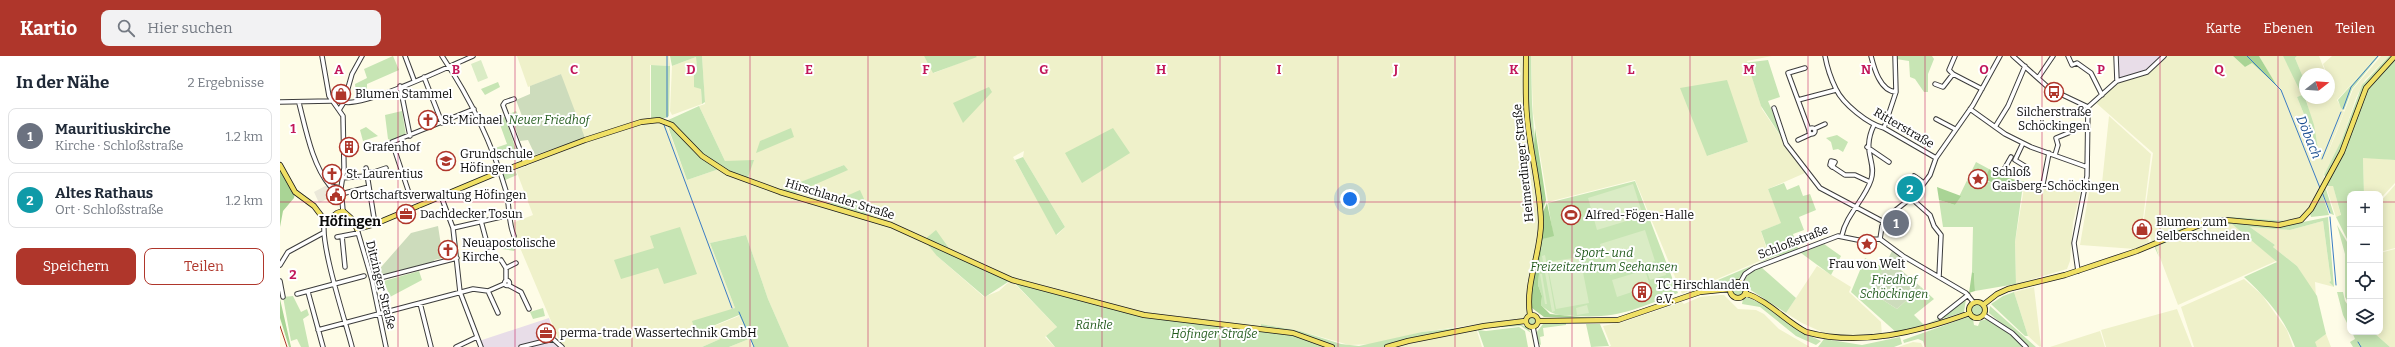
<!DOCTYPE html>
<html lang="de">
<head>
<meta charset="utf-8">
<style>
  :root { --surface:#fff; --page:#f2f2f3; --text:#1f2937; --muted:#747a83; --line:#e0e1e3; --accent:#af362b }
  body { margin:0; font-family:Bitter,serif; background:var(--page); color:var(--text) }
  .controls { position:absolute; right:12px; bottom:12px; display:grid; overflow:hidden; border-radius:8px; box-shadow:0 2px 10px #0003 }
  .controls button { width:36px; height:36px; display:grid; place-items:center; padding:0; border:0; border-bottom:1px solid var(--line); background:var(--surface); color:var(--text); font:20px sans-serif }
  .compass { position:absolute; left:2019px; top:12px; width:36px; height:36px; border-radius:50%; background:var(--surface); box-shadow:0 2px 10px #0003; rotate:73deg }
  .you { position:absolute; left:1070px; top:143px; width:14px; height:14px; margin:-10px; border:3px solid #fff; border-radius:50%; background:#1a73e8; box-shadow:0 0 0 6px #1a73e833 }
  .badge { display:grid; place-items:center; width:26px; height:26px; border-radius:50%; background:var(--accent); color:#fff; font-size:13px; font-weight:700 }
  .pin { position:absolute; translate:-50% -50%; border:2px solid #fff; box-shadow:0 1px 4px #0006 }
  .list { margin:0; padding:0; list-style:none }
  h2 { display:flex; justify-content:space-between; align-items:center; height:52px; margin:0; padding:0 16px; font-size:17px }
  h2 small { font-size:13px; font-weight:400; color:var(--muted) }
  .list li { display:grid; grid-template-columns:26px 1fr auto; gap:12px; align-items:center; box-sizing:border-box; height:56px; margin:0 8px 8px; padding:0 8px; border:1px solid var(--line); border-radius:8px }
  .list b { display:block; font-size:15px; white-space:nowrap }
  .list p { margin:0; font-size:13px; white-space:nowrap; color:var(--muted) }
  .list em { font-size:13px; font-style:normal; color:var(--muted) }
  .actions { display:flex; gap:8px; padding:12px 16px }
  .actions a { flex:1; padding:9px 0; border:1px solid var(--accent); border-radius:8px; text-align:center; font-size:14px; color:var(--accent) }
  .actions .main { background:var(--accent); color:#fff }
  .icon { flex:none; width:22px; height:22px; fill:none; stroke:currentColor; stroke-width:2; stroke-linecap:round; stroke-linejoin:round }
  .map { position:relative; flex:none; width:2115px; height:291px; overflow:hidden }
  header { display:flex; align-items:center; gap:24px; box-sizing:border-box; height:56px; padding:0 20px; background:var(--accent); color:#fff }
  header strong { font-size:19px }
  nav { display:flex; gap:22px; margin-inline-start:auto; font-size:14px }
  .search { width:280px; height:36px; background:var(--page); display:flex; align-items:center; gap:10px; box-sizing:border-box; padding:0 14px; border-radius:8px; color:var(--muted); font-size:15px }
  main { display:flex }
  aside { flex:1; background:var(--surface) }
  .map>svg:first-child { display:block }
</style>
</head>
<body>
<header>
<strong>Kartio</strong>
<div class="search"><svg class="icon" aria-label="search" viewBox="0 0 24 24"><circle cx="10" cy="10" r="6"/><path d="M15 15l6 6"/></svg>Hier suchen</div>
<nav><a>Karte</a><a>Ebenen</a><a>Teilen</a></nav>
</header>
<main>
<aside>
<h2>In der Nähe<small>2 Ergebnisse</small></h2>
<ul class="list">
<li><span class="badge" style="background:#6b7280">1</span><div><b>Mauritiuskirche</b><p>Kirche · Schloßstraße</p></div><em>1.2 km</em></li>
<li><span class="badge" style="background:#0f9aa8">2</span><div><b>Altes Rathaus</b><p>Ort · Schloßstraße</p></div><em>1.2 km</em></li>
</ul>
<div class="actions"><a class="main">Speichern</a><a>Teilen</a></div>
</aside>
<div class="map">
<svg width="2115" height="291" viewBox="0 0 2115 291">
  <rect width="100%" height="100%" fill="#fefce7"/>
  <path fill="#e8dde8" d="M1836 0H1884L1867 16 1837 25Z
    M269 262 276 284 282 291H201L199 285Z"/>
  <path fill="#eff1ca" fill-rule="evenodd" d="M237 0H389L390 10 370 9V62L299 86 281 18 248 31Z
    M422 0H644L654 17 697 0H1246L1259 158 1258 185 1248 258 1243 265 1200 268 1142 276 1093 288 1069 289 1020 275 981 268V272L840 254 732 225 777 271 765 281 775 291H509L488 243 466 179 430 187 455 252 417 277 459 260 465 272 422 291H282L230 168 253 159 236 114 327 78 358 68 382 66 387 70 407 124 439 113 445 105 419 50 425 48ZM744 95 743 101 785 171 777 179 733 101ZM564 109 567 114 500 136 510 130 508 124 514 122 516 128ZM673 198 731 224 719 235 704 241 657 200Z
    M1251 0H1492L1467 5 1482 53 1525 117 1488 133 1502 167 1481 175 1489 201 1402 238 1355 124 1268 146 1253 57ZM1461 69 1468 86 1427 100Z
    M1884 0H1953L1965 11 1972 7 1996 29 1979 0H2003L2023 39 2017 41 2037 91 2026 42H2049V25L2055 39 2049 18H2047L2043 8 2052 0H2097L2057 44 2064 56 2043 108 2057 75 2073 33 2101 0H2109L2085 24 2076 42 2062 83 2044 119 2043 112 2044 122 2047 124 2026 160 2007 169 2006 165 1952 161 1930 162 1872 186 1864 163 1873 97 1815 46 1837 25 1867 16Z
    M2017 0H2039L2046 18H2025V26L2015 2Z
    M416 1 417 14H414L421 33 422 48 392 59 390 55 392 10Z
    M1829 60 1871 98 1863 163 1869 186 1855 193 1800 189 1809 136 1821 137Z
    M2083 101 2115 104V127L2100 143V138H2084Z
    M1745 126 1761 130 1801 134 1793 166 1790 205 1787 213 1736 228 1735 186Z
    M2053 129 2061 160 2056 161 2046 131Z
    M2115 129V192L2100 196V146Z
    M2043 165 2051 225 2049 226 2054 231 2035 226 2036 241 2017 210 1993 191 1995 189 1970 171V169L2010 174Z
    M1938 167H1952L1960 173 1996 205 1898 249 1876 191 1924 170Z
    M2115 193V291H2110L2093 276H2100V197Z
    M1537 210 1571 231 1569 236 1601 266 1602 280 1567 281 1544 277 1522 267 1506 257Z
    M1964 223 1982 239 2007 274 2013 291H1914L1901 251Z
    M1754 231 1761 290 1760 291 1748 280 1734 236Z
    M1439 239H1444L1458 253 1476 254 1484 258 1499 273 1530 291H1327L1331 290 1323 270 1343 266 1402 246 1404 248 1420 241Z
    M1897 253 1912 291H1826L1821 274Z
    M1196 272 1202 291H1108Z
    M1820 275 1825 291H1770Z
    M2046 278 2051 291H2037L2034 286Z
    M469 283 473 291H449Z
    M1633 286 1641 287 1643 291H1618Z"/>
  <path fill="#c7e5b4" d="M113 0 119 14 87 28V34L76 37 75 28 87 22 84 13Z
    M390 0H422L425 46 422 48 421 33 414 31V14L417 13 416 1 392 10Z
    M644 0H696L697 1 653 17Z
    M1247 0H1251L1252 48 1256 104 1247 57Z
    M1617 0H1652L1654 3 1648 18V36H1644L1635 23 1630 21 1629 5 1616 3Z
    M2003 0H2017L2015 2 2025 26 2021 29 2034 69 2038 93 2017 41 2022 39Z
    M2097 0H2099L2072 33 2064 54 2061 52 2058 44Z
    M2109 0H2113L2085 31 2063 91 2046 121 2044 119 2062 83 2082 29Z
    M2115 2V104L2083 102 2084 138H2070V189L2056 161 2061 159 2053 130H2045L2088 32Z
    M1488 4 1500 41 1488 45 1506 88 1481 50 1468 9 1464 7Z
    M371 9 390 10 389 60 383 63 371 62Z
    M1447 24 1468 86 1427 100 1400 32Z
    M218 26 220 31 205 39 201 33Z
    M709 31 712 36 683 67 673 47Z
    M419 50 445 105 474 104 467 124 439 113 407 124 386 65Z
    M122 55 126 79 112 85 108 83 105 59Z
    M236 55 239 60 231 68 227 59Z
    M225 61 236 94 215 102 212 93 227 88 218 63Z
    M86 71 98 80 83 85 80 74Z
    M511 72 514 81 476 97 480 85Z
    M833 72 850 97 802 127 785 97Z
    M1557 79 1568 86 1563 96 1558 93 1553 94 1551 86 1546 82Z
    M743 101 785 171 776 179 735 104Z
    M1696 106 1709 113 1706 125 1742 136 1735 186 1736 228 1695 235 1694 217 1692 216 1693 171H1663L1659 144 1675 149Z
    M564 109 568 114 511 139 500 136 510 130Z
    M235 114 237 119 223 125V118Z
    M1355 125 1398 237C1358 252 1339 263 1295 260 1279 259 1273 260 1261 249L1262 240 1258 229 1262 186 1263 183 1273 179 1268 147Z
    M1504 127 1507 134 1519 129 1523 140 1530 138 1536 154 1519 161 1524 174 1513 178 1519 195 1495 200 1475 209 1490 201 1481 175 1501 167 1488 133Z
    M2045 130 2054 159 2051 158 2042 136Z
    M580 134 593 163 546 149Z
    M2042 137 2049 159 2031 161 2030 158Z
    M1952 161 2007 165V169L1938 164 1873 188 1872 186 1923 163Z
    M2048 161 2054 231 2049 226 2051 225 2043 165 2010 174 1970 171 1995 189 1993 191 2017 210 2037 240 2046 278 2035 286 2037 291H2015C2005 263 1986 241 1964 221L1997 206 1952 168 1924 170 1876 191 1879 201 1875 192 1876 189 1924 169 1946 166 2003 170Z
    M2057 169 2070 191V249L2065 241V198Z
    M400 171 417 218 384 228 378 212 341 223 334 204 374 192 370 180Z
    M656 174 673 198 731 224 705 241 657 200 644 184Z
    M466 179 488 243 509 291H474L459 259 416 277 412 265 455 252 430 187Z
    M232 188 236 192 234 195 222 193Z
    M1544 188 1561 200 1551 219 1521 197Z
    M1585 202 1604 212 1593 233 1603 244 1617 253 1641 231 1654 243 1634 259 1644 269 1660 262 1686 243 1684 256 1617 277 1571 236Z
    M1471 210 1458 223 1449 228 1405 238Z
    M1481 211 1516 242 1506 257 1466 231 1465 223 1472 214Z
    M139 215 142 224 110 241 104 225Z
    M732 224 840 254 981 272V268L1020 275 1061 288 1079 290 1142 276 1203 269 1107 291H775L766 280 777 271Z
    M1452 234a6 6 0 1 1 12 0a6 6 0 1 1-12 0Z
    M1734 236 1748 280H1745L1711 248 1723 240Z
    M2057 236H2063L2065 245 2070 252V273L2063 259Z
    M13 240 21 256 27 253 29 259 23 263 29 291H21L17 283 11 285 3 241Z
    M1467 241 1488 251 1522 276 1541 285 1536 289 1516 280 1480 251 1462 248 1463 243Z
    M1691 254a6 6 0 1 1 12 0a6 6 0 1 1-12 0Z
    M1710 250 1756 291H1749L1709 257Z
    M263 252 265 260 253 263 250 256Z
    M1247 265a5 5 0 1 1 10 0a5 5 0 1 1-10 0Z
    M1688 261 1693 263 1694 269 1698 270 1700 265 1707 263 1731 279 1744 291H1645L1643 285 1638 283 1624 287 1623 284Z
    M1274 267H1286V269L1263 272 1264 280 1260 281 1261 289 1259 288 1256 277 1263 268Z
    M1240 268 1248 272 1251 277 1241 270 1206 272Z
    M1306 268H1320L1329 290 1311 291Z
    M465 272 469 283 449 291H422Z
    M1231 272 1239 271 1245 275 1248 291H1204L1198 274 1206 275Z
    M2072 276H2093L2110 291H2073L2070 286 2075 283Z
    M1620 281 1622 288 1614 291H1538L1544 283 1582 289Z"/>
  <path fill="#a9d495" d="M1953 0H1979L1997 30 1972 7 1965 11Z
    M1255 72 1266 144 1262 157 1254 92Z
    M0 109 15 136 14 142 3 155 0 171Z
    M1709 113 1720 120 1745 126 1742 136 1705 124Z
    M1657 131 1681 140 1675 149 1659 144Z
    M1267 147 1274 180 1263 183 1262 186 1258 229 1262 240 1261 249 1270 258 1311 262 1264 261 1252 252 1251 232 1262 158Z
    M1692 216 1694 217 1695 235 1689 237Z
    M0 243 11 291H9L0 262Z"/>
  <path fill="#cddcbc" d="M281 18 305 82 255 99 248 84 240 85 235 71 242 60 236 44 250 38V30Z
    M158 170 163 202 154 204 155 207 97 224 95 218 131 177Z
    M1612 195 1627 205 1621 214 1641 231 1617 253 1603 244 1593 233Z"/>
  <path fill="#daecc5" d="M201 4 208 22 198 26 191 8Z
    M1353 128 1363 160 1317 174 1308 142Z
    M1365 174 1375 205 1330 219 1320 188Z
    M1265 199 1275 255 1272 256 1262 200Z
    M1300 201 1309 247 1276 253 1267 206Z
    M1384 210 1386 219 1370 224 1367 216Z
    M1365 214 1370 230 1337 241 1332 224Z
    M1260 218H1262L1267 248H1265Z
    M1307 249 1309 257 1297 259 1296 252Z"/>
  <path fill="#ebe8d9" d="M47 129 56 134 52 137 57 147H60L58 151 51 141 39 147 34 136Z"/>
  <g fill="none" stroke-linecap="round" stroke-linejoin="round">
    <path stroke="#3b7cc4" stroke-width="1" d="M1967 0 2001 34 2040 132
      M2063 53 2071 31 2098 0
      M387 61V0
      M384 69 452 252
      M2042 103 2061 56
      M2042 136 2050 157
      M2050 161 2056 229
      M459 256 474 291
      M2078 286 2081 291"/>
    <defs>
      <path id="minor" d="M42 0 49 40 63 60 64 112 61 132 63 155
        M125 0 134 24
        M162 0C190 42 212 87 226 135 230 151 228 166 234 180
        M1545 0C1547 11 1551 23 1556 33 1563 48 1588 68 1604 72L1656 102
        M1591 0C1594 12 1600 35 1616 36
        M1733 0 1770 33 1808 51
        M1788 0 1792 9 1797 7 1811 17 1822 39
        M1836 0 1837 25
        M1525 12 1508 17 1529 74
        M1673 18 1669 14 1675 0
        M144 21 162 67
        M1758 22 1773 0
        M1655 28 1663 31 1673 18 1702 33
        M120 30 130 80
        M234 43 225 46 223 49 245 107
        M1518 44 1556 34
        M0 46 51 45
        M64 46C85 51 170 10 193 0
        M19 47C26 74 32 108 50 130L61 132
        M1808 51 1837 25 1867 16 1884 0
        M1494 52 1506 88 1540 132 1604 166
        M1690 53 1725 78 1751 91 1807 111
        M59 54 64 46 72 18 82 0
        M1656 63 1675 73
        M1715 71 1728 50 1745 10
        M1604 72 1616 36 1615 0
        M1529 75a3 3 0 1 1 6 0a3 3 0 1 1-6 0Z
        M1534 73 1545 68
        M1518 84 1531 78
        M1743 87 1735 104 1748 112
        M1587 91 1609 106
        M1775 99 1778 89 1776 82 1793 75
        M1552 111 1555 106 1551 105 1550 109 1565 119H1575L1590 126
        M86 112 95 168
        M86 116H94L106 112
        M1722 117 1731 101
        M1634 120 1644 127
        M62 122 86 120
        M1763 128 1769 97
        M128 134 112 86 194 53
        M61 138 89 131
        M161 140 173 172 180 236 201 291
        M1631 142 1650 159 1654 170 1661 179 1659 221
        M45 164C38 183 66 267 72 291
        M201 165 208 191
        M173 172 230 159
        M77 173 92 224 106 291
        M1562 179C1566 159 1585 143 1591 124 1597 105 1581 96 1594 69
        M62 180 65 211
        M57 181 78 177
        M1600 183 1602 170 1607 161 1636 138 1650 119 1656 102 1693 49 1720 0
        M1600 183 1623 200 1686 237 1694 247
        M221 204 226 212V224
        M0 209 8 196 43 177
        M226 212 236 207
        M1798 215 1794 187 1807 120 1808 51
        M92 224 177 202
        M224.5 227a2.5 2.5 0 1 1 5 0a2.5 2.5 0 1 1-5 0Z
        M0 225 3 241
        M1460 227 1465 218 1474 212 1558 180 1578 184 1600 183
        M228 229 241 236 249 253
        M208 235 218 257
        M28 236 43 291
        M17 238 84 220
        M140 247 151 291
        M1704 259 1732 277 1746 291
        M1660 261 1688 239
        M1253 271 1257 291
        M38 274 193 233 208 235 224 228
        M176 291 197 281
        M241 291 273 283 282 291"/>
      <path id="major" d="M1246 0C1246 20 1245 41 1247 61 1250 96 1260 130 1261 166 1261 198 1245 226 1250 259
        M0 109 15 136 34 150 43 162 47 165 57 157 63 155 72 163 77 173 95 168 212 119 305 84 361 66 379 64 392 69 422 100 448 117 500 136 611 169 732 224 864 259 1013 277 1052 291
        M1450 234a8 8 0 1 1 16 0a8 8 0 1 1-16 0Z
        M1465 237C1489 245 1505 265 1526 276 1580 291 1638 276 1690 257
        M1689 254a8 8 0 1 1 16 0a8 8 0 1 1-16 0Z
        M1703 249 1717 238 1728 233 1785 219 1857 195 1927 166 1946 164 1999 169 2021 164 2031 153 2062 96 2086 32 2115 0
        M1246 265a6 6 0 1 1 12 0a6 6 0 1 1-12 0Z
        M1258 265 1338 264 1420 236 1450 233
        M1107 291 1128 285 1204 270 1245 265"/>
    </defs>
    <use href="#minor" stroke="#3c3c3c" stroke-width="5.5"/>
    <use href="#major" stroke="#1a1a1a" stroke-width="6"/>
    <use href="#minor" stroke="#fff" stroke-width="3.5"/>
    <use href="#major" stroke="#f0e065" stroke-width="4.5"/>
    <path stroke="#af362b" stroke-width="1" d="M0 270 7 291"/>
  </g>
  <path fill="none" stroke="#c2185b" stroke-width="1" stroke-opacity="0.55" d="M118 0V291M235 0V291M352 0V291M470 0V291M588 0V291M705 0V291M822 0V291M940 0V291M1058 0V291M1175 0V291M1292 0V291M1410 0V291M1528 0V291M1645 0V291M1762 0V291M1880 0V291M1998 0V291M0 146H2070M2100 146H2115"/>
  <defs>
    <symbol id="bus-ring" viewBox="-11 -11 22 22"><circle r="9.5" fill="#fff" stroke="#af362b" stroke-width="1.5"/><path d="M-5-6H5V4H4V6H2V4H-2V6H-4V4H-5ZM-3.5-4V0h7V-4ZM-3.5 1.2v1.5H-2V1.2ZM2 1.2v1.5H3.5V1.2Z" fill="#af362b"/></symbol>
    <symbol id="shop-ring" viewBox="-11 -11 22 22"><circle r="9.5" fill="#fff" stroke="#af362b" stroke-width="1.5"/><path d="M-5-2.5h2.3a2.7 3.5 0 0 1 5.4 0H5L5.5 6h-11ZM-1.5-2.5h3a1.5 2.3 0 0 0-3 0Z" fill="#af362b"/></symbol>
    <symbol id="church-ring" viewBox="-11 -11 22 22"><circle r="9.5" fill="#fff" stroke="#af362b" stroke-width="1.5"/><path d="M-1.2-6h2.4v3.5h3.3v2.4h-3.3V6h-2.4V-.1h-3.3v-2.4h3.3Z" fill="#af362b"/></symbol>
    <symbol id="building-ring" viewBox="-11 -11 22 22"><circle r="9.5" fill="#fff" stroke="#af362b" stroke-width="1.5"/><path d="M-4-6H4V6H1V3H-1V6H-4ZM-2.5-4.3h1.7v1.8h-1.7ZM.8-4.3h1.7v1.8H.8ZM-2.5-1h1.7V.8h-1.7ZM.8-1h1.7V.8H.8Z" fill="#af362b"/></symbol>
    <symbol id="school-ring" viewBox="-11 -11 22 22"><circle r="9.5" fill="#fff" stroke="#af362b" stroke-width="1.5"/><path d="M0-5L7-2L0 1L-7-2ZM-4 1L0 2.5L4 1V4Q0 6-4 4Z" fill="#af362b"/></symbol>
    <symbol id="sight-ring" viewBox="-11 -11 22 22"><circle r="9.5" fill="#fff" stroke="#af362b" stroke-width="1.5"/><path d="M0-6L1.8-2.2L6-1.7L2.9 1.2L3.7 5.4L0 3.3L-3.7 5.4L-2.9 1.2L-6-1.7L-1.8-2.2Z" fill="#af362b"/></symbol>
    <symbol id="civic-ring" viewBox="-11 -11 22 22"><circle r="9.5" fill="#fff" stroke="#af362b" stroke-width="1.5"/><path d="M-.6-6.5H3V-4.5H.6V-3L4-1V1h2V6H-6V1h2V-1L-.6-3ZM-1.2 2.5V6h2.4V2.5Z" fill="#af362b"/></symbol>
    <symbol id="office-ring" viewBox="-11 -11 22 22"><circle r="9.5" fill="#fff" stroke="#af362b" stroke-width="1.5"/><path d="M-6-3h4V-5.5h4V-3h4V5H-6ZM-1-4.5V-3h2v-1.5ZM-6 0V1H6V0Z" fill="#af362b"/></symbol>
    <symbol id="stadium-ring" viewBox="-11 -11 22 22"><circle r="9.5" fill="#fff" stroke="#af362b" stroke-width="1.5"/><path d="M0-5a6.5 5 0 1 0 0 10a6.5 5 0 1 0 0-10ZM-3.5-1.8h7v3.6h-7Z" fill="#af362b"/></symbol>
  </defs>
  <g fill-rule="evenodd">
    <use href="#bus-ring" x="1763" y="25" width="22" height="22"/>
    <use href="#shop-ring" x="50" y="27" width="22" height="22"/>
    <use href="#church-ring" x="137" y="53" width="22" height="22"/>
    <use href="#building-ring" x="58" y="80" width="22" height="22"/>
    <use href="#school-ring" x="155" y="94" width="22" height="22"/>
    <use href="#church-ring" x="41" y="107" width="22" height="22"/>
    <use href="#sight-ring" x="1687" y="112" width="22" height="22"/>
    <use href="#civic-ring" x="45" y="128" width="22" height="22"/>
    <use href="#office-ring" x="115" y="147" width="22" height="22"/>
    <use href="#stadium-ring" x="1280" y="148" width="22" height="22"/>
    <use href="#shop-ring" x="1851" y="162" width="22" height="22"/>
    <use href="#sight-ring" x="1576" y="177" width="22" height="22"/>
    <use href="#church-ring" x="157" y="183" width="22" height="22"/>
    <use href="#building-ring" x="1351" y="225" width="22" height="22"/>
    <use href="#office-ring" x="255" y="266" width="22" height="22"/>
  </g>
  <g text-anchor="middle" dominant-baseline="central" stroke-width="4" stroke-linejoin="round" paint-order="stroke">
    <g font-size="12" fill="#090909" stroke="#fff" text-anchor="start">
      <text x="75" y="38">Blumen Stammel</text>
      <text x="1774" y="56" text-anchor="middle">Silcherstraße<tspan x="1774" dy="14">Schöckingen</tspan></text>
      <text x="162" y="64">St. Michael</text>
      <text x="83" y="91">Grafenhof</text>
      <text x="180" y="98">Grundschule<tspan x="180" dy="14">Höfingen</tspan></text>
      <text x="1712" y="116">Schloß<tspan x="1712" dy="14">Gaisberg-Schöckingen</tspan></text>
      <text x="66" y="118">St. Laurentius</text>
      <text x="70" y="139">Ortschaftsverwaltung Höfingen</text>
      <text x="140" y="158">Dachdecker Tosun</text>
      <text x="1305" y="159">Alfred-Fögen-Halle</text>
      <text x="1876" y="166">Blumen zum<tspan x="1876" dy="14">Selberschneiden</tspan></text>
      <text x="182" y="187">Neuapostolische<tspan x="182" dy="14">Kirche</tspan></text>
      <text x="1587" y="208" text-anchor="middle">Frau von Welt</text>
      <text x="1376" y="229">TC Hirschlanden<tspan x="1376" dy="14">e.V.</tspan></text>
      <text x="280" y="277">perma-trade Wassertechnik GmbH</text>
    </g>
    <g font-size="12" font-style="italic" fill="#245c1f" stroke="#fff">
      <text x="269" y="64">Neuer Friedhof</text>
      <text x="1324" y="197">Sport- und<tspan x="1324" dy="14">Freizeitzentrum Seehansen</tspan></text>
      <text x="1614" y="224">Friedhof<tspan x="1614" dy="14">Schöckingen</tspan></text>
      <text x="814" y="269">Ränkle</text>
      <text x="934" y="278">Höfinger Straße</text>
    </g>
    <g font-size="12" fill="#090909" stroke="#fff">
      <text transform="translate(1624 72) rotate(30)">Ritterstraße</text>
      <text transform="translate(1243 107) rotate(-96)">Heimerdinger Straße</text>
      <text transform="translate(560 143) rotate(17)">Hirschlander Straße</text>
      <text transform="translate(1513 186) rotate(-21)">Schloßstraße</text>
      <text transform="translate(101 229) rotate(76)">Ditzinger Straße</text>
    </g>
    <g font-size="13" font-style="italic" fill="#1c5092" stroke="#fff">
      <text transform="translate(2029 81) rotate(68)">Döbach</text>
    </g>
    <g font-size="14" font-weight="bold" fill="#090909" stroke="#fff">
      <text x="70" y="165">Höfingen</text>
    </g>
  </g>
  <g font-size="13" text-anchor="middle" font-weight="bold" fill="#c2185b" stroke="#fff" stroke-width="4" stroke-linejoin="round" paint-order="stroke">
    <text x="59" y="18">A</text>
    <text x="176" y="18">B</text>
    <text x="294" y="18">C</text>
    <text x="411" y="18">D</text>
    <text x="529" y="18">E</text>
    <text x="646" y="18">F</text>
    <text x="764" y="18">G</text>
    <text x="881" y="18">H</text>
    <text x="999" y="18">I</text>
    <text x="1116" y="18">J</text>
    <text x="1234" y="18">K</text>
    <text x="1351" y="18">L</text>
    <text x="1469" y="18">M</text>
    <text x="1586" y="18">N</text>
    <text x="1704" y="18">O</text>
    <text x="1821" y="18">P</text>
    <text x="1939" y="18">Q</text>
    <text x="13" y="77">1</text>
    <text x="13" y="223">2</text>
  </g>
</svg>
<div class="controls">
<button>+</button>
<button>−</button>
<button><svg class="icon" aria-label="locate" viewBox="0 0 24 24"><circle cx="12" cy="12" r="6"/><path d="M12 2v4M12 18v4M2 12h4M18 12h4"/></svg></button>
<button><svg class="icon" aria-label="layers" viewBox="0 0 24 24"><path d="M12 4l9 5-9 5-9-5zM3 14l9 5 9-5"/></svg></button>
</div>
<svg class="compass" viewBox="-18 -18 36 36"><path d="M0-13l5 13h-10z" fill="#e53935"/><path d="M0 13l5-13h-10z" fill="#747a83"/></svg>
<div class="you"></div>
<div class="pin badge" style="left:1616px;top:167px;background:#6b7280">1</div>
<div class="pin badge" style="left:1630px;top:133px;background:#0f9aa8">2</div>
</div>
</main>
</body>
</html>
